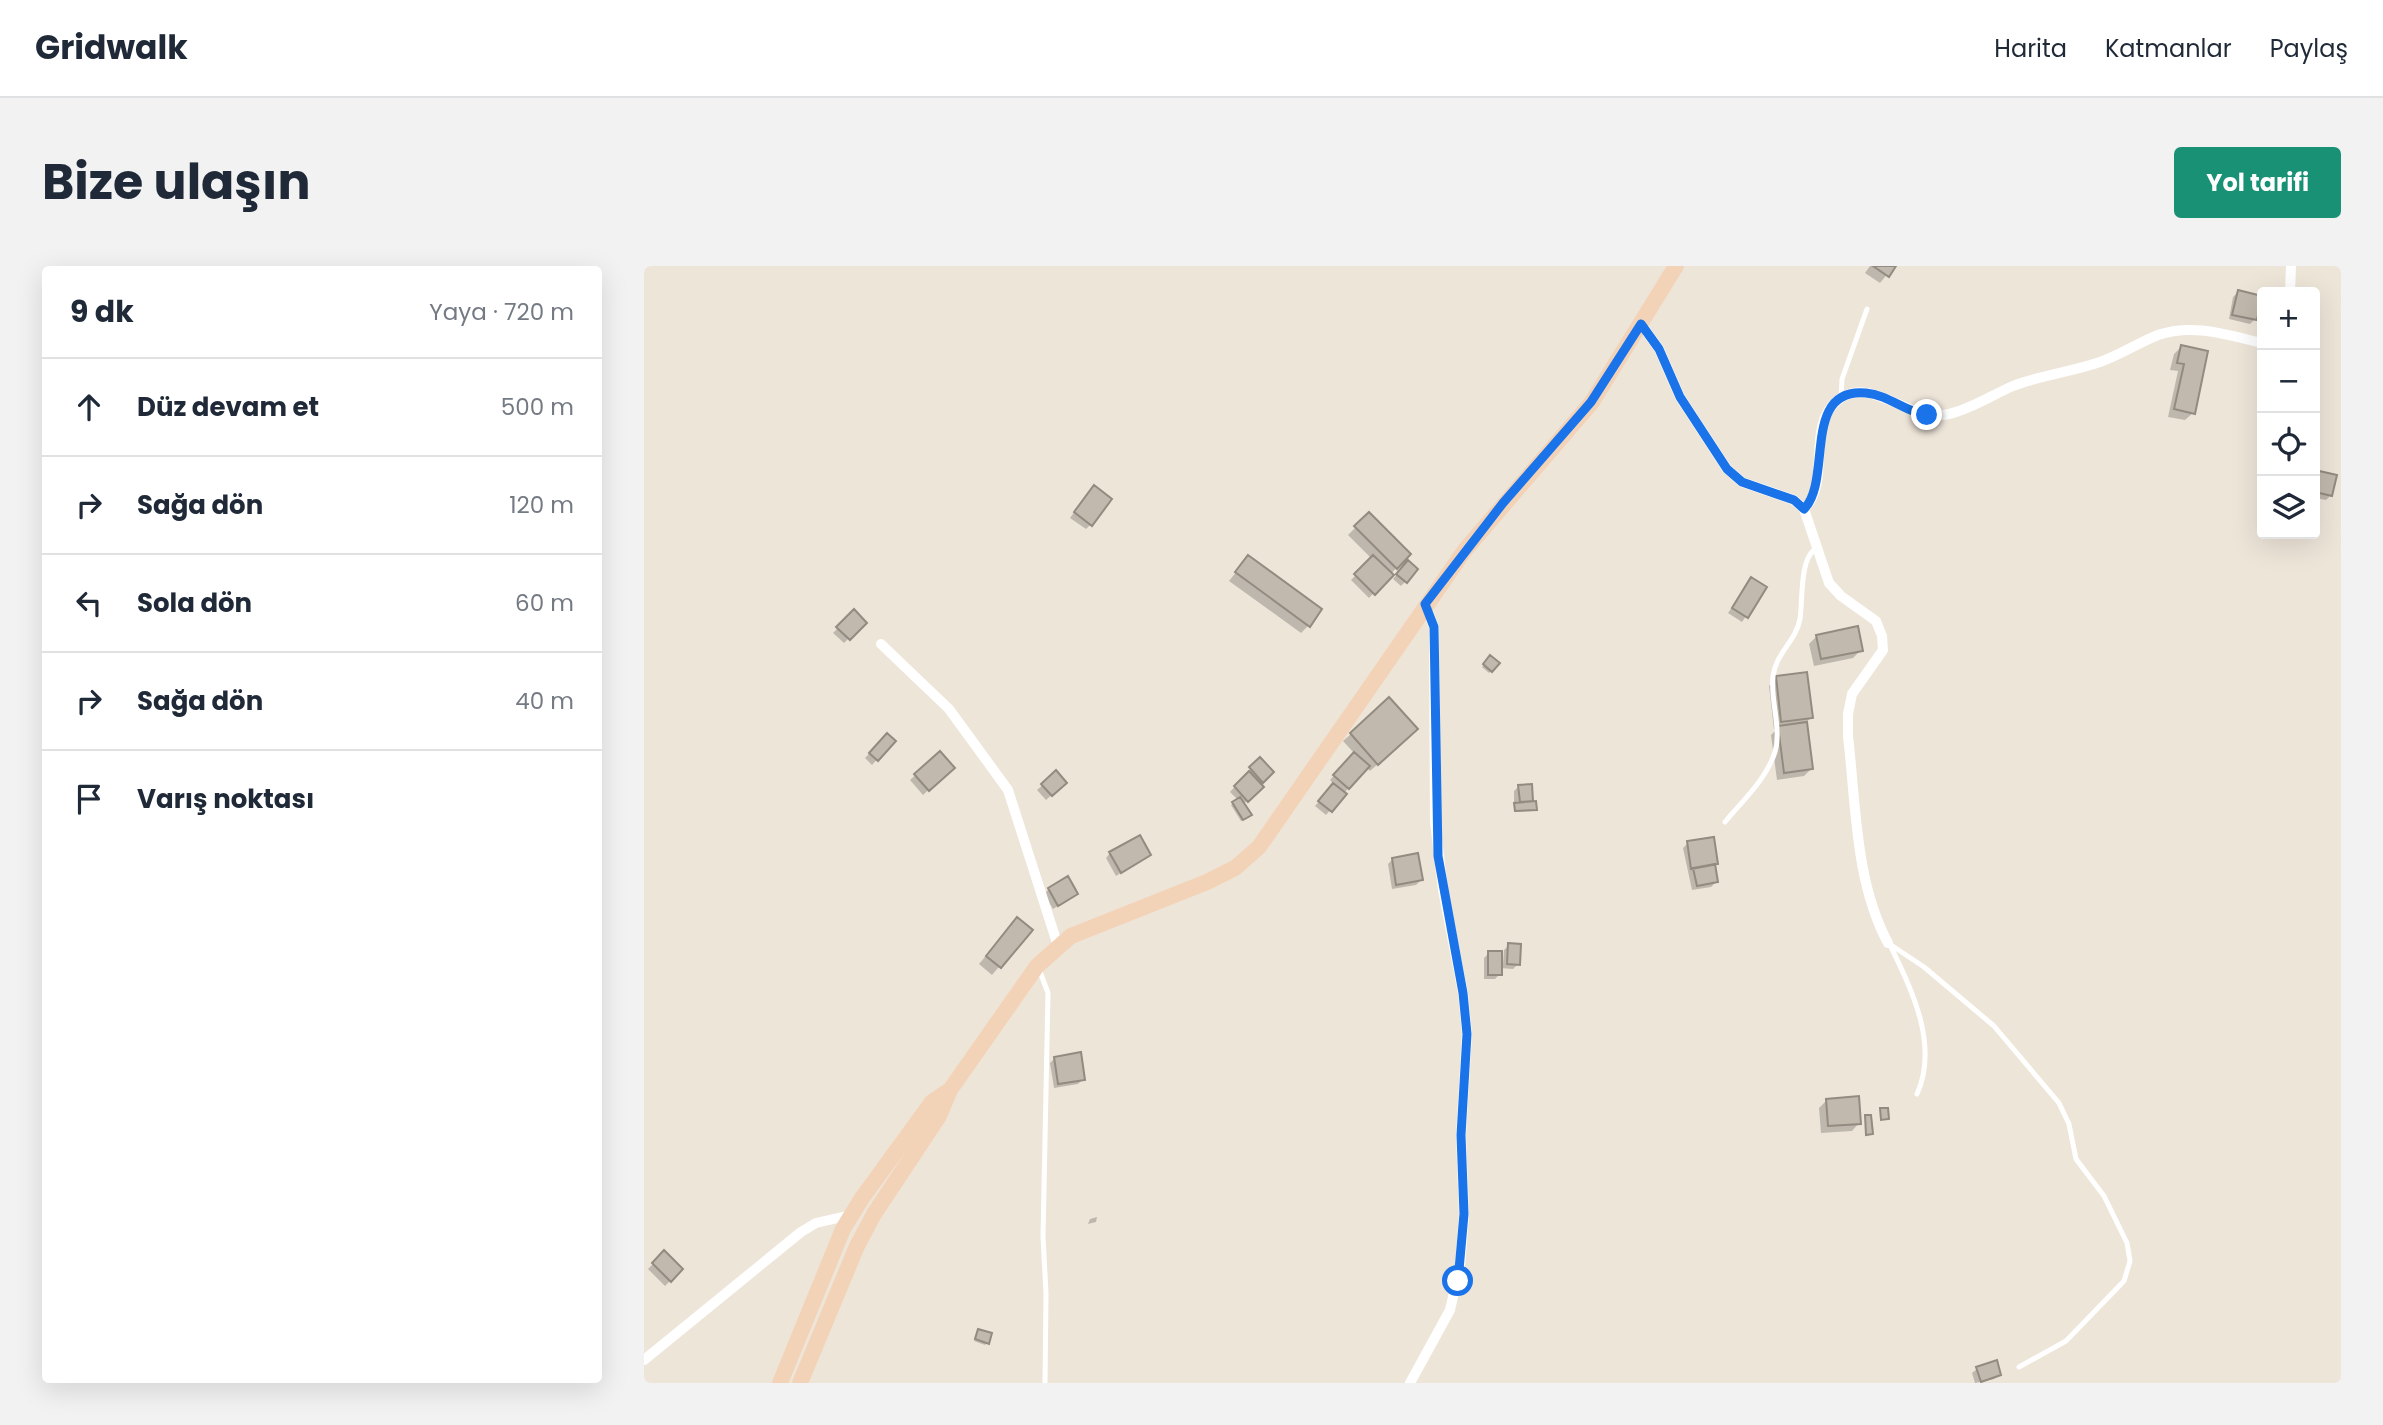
<!DOCTYPE html>
<html lang="tr">
<head>
<meta charset="utf-8">
<style>
  :root { --surface:#fff; --page:#f2f2f3; --text:#1f2937; --muted:#747a83; --line:#e0e1e3; --accent:#199175 }
  body { margin:0; font-family:Poppins,sans-serif; background:var(--page); color:var(--text) }
  .controls { position:absolute; right:21px; top:21px; display:grid; overflow:hidden; border-radius:7px; box-shadow:0 7px 28px #0002 }
  .controls button { width:63px; height:63px; display:grid; place-items:center; padding:0; border:0; border-bottom:2px solid var(--line); background:var(--surface); color:var(--text); font:35px sans-serif }
  .stop { position:absolute; width:21px; height:21px; margin:-16px; border:5px solid #1a73e8; border-radius:50%; background:#fff }
  .stop.end { background:#1a73e8; border-color:#fff; box-shadow:0 2px 7px #0008 }
  .list { margin:0; padding:0; list-style:none }
  h2 { display:flex; justify-content:space-between; align-items:center; height:91px; margin:0; padding:0 28px; font-size:30px }
  h2 small { font-size:23px; font-weight:400; color:var(--muted) }
  .list li { display:grid; grid-template-columns:46px 1fr auto; gap:21px; align-items:center; box-sizing:border-box; height:98px; padding:0 28px; border-top:2px solid var(--line) }
  .list b { display:block; font-size:26px; white-space:nowrap }
  .list em { font-size:23px; font-style:normal; color:var(--muted) }
  .icon { flex:none; width:38px; height:38px; fill:none; stroke:currentColor; stroke-width:2; stroke-linecap:round; stroke-linejoin:round }
  .map { position:relative; flex:none; width:1697px; height:1117px; overflow:hidden; border-radius:7px }
  header { display:flex; align-items:center; gap:42px; box-sizing:border-box; height:98px; padding:0 35px; background:var(--surface); border-bottom:2px solid var(--line) }
  header strong { font-size:33px }
  nav { display:flex; gap:38px; margin-inline-start:auto; font-size:24px }
  .intro { display:flex; align-items:center; justify-content:space-between; box-sizing:border-box; height:168px; padding:0 42px }
  h1 { margin:0; font-size:49px }
  .button { padding:18px 32px; border-radius:7px; background:var(--accent); color:#fff; font-size:24px; font-weight:700 }
  main { display:flex; gap:42px; padding:0 42px }
  aside { flex:1; background:var(--surface); border-radius:7px; box-shadow:0 7px 28px #0002 }
  .map>svg:first-child { display:block }
</style>
</head>
<body>
<header>
<strong>Gridwalk</strong>
<nav><a>Harita</a><a>Katmanlar</a><a>Paylaş</a></nav>
</header>
<div class="intro"><h1>Bize ulaşın</h1><a class="button">Yol tarifi</a></div>
<main>
<aside>
<h2>9 dk<small>Yaya · 720 m</small></h2>
<ul class="list">
<li><svg class="icon" aria-label="ahead" viewBox="0 0 24 24"><path d="M12 20V5M6 11l6-6 6 6"/></svg><div><b>Düz devam et</b></div><em>500 m</em></li>
<li><svg class="icon" aria-label="right" viewBox="0 0 24 24"><path d="M7 20v-9h11M14 6l5 5-5 5"/></svg><div><b>Sağa dön</b></div><em>120 m</em></li>
<li><svg class="icon" aria-label="left" viewBox="0 0 24 24"><path d="M17 20v-9H6M10 6l-5 5 5 5"/></svg><div><b>Sola dön</b></div><em>60 m</em></li>
<li><svg class="icon" aria-label="right" viewBox="0 0 24 24"><path d="M7 20v-9h11M14 6l5 5-5 5"/></svg><div><b>Sağa dön</b></div><em>40 m</em></li>
<li><svg class="icon" aria-label="arrive" viewBox="0 0 24 24"><path d="M6 21V4h12l-3 4 3 4H6"/></svg><div><b>Varış noktası</b></div></li>
</ul>
</aside>
<div class="map">
<svg width="1697" height="1117" viewBox="0 0 1697 1117">
  <rect width="100%" height="100%" fill="#eee5d9"/>
  <path fill="#0003" d="M1226 0H1250L1236 17 1221 7Z
    M1594 26 1611 53 1606 58 1585 53 1589 31Z
    M1537 81 1549 147 1541 154 1524 151 1534 105 1526 104 1530 88Z
    M1671 206 1691 211 1687 229 1682 234 1671 232Z
    M445 226 447 258 442 263 426 252Z
    M725 248 765 288 725 332 707 314 728 293 704 269Z
    M604 291 664 360 657 367 585 315Z
    M759 301 761 316 757 320 749 313Z
    M1107 313 1121 322 1098 356 1084 347Z
    M210 346 220 357 200 377 189 367Z
    M1173 370 1217 384 1209 392 1170 400 1165 378Z
    M846 391 853 397 845 407 838 401Z
    M1133 412 1167 452 1161 457 1167 503 1160 510 1133 514 1127 469 1133 463H1130L1125 420Z
    M707 468 764 471 726 505 722 501 682 549 671 540 690 518 686 514 710 487 699 475Z
    M243 469 250 475 228 499 221 492Z
    M296 487 308 502 279 529 266 514Z
    M616 493 628 506 599 539 604 550 597 555 587 539 594 534 586 526Z
    M412 507 421 517 402 534 393 524Z
    M875 520 887 535 884 538 891 543 889 545 870 546V525Z
    M1044 577 1072 616 1067 621 1048 624 1039 582Z
    M466 587 505 589 472 610 462 592Z
    M748 594 777 614 772 619 748 623 744 598Z
    M405 623 432 628 409 643 400 628Z
    M366 661 386 664 348 709 335 698Z
    M865 679 874 698 869 703 856 702V708L851 713H840V692L845 687 859 698 860 684Z
    M411 792 439 813 434 818 410 822 406 797Z
    M1183 834 1215 857 1208 865 1177 867 1175 842Z
    M453 951 452 956 444 958 446 953Z
    M20 987 37 1004 21 1020 4 1003Z
    M333 1067 343 1077 341 1079 330 1075Z
    M1333 1103 1355 1109 1350 1113 1331 1117 1328 1107Z"/>
  <path fill="#c2b9ae" stroke="#938a80" stroke-width="2" d="M1229 0H1252L1245 11Z
    M1594 24 1618 30 1613 54 1588 49Z
    M1537 79 1564 85 1551 148 1530 143 1540 98 1533 97Z
    M1671 204 1693 209 1688 230 1671 226Z
    M450 219 468 233 448 260 430 246Z
    M725 246 767 288 753 303 710 260Z
    M604 289 678 343 666 361 591 306Z
    M729 289 750 309 731 329 710 308Z
    M764 294 774 303 763 317 752 308Z
    M1107 311 1123 321 1104 352 1088 342Z
    M210 343 223 357 206 374 192 361Z
    M1214 360 1219 385 1177 393 1172 369Z
    M846 389 856 397 848 406 839 398Z
    M1163 406 1169 452 1137 456 1132 410Z
    M745 431 774 463 734 499 706 467Z
    M1163 456 1169 503 1140 507 1134 460Z
    M243 467 252 475 234 495 225 487Z
    M296 485 311 502 285 525 270 508Z
    M710 486 726 500 705 523 689 509Z
    M616 491 630 506 619 517 605 501Z
    M412 504 423 517 408 530 397 518Z
    M605 505 620 521 604 536 590 520Z
    M689 517 703 528 688 546 674 535Z
    M888 518 889 535 876 536 874 519Z
    M596 531 608 549 599 554 588 536Z
    M892 535 893 544 871 545 870 537Z
    M496 569 507 589 477 607 465 586Z
    M1070 571 1074 598 1047 603 1043 575Z
    M774 587 779 614 752 619 748 592Z
    M1071 598 1074 616 1053 620 1049 602Z
    M424 610 434 628 414 640 404 622Z
    M373 651 389 664 357 702 342 690Z
    M864 677 877 678 876 699 863 698Z
    M844 685H858V709H844Z
    M437 786 441 814 414 818 410 791Z
    M1215 830 1217 858 1184 860 1182 833Z
    M1236 842H1244L1245 853 1237 854Z
    M1221 849H1227L1229 868 1222 869Z
    M20 984 39 1003 27 1016 8 997Z
    M334 1063 348 1067 345 1078 331 1073Z
    M1353 1094 1357 1109 1337 1116 1332 1101Z"/>
  <g fill="none" stroke-linecap="round" stroke-linejoin="round">
    <path stroke="#fff" stroke-width="5" d="M1197 132 1198 113 1223 43
      M1081 556C1099 534 1122 514 1131 486 1138 463 1126 434 1129 410 1132 387 1152 375 1156 353 1159 334 1155 291 1173 282
      M1244 677 1280 701 1350 760 1415 837 1425 858 1432 893 1460 930 1483 977 1486 995 1480 1015 1422 1075 1375 1101
      M1246 679C1268 724 1295 779 1273 828
      M395 703 404 727 399 971 402 1027 401 1117"/>
    <path stroke="#fff" stroke-width="10" d="M1646 26 1647 0
      M997 58 1015 83 1036 131 1083 203 1098 216 1150 234 1160 243 1185 317 1197 330 1232 355 1238 370 1239 384 1208 428 1204 448V470C1212 538 1211 616 1244 677
      M1160 243C1188 216 1161 160 1194 134 1228 108 1263 157 1305 148 1327 143 1348 129 1369 120 1397 109 1427 106 1456 96 1476 89 1494 77 1514 69 1549 57 1583 69 1618 77
      M237 378 305 443 364 524 414 680
      M0 1094 157 966 172 957 207 949
      M766 1117 806 1044 816 1000 820 949 817 869 823 768 819 727 799 624 791 556 790 361 781 338"/>
    <path stroke="#f3d3b8" stroke-width="16" d="M136 1117 199 963 218 932 288 836 306 824
      M156 1117 213 980 230 948 295 850 306 824 393 700 427 670 563 616 591 602 615 581 821 284 948 136 1032 0"/>
  </g>
  <g fill="none" stroke-linecap="round" stroke-linejoin="round">
    <path stroke="#1a73e8" stroke-width="9" d="M814 1015 820 948 817 869 823 768 819 727 794 590 790 361 781 338 859 237 947 136 997 58 1015 83 1036 131 1083 203 1098 216 1150 234 1160 243C1189 214 1157 121 1222 127 1245 129 1261 146 1283 149"/>
  </g>
</svg>
<div class="controls">
<button>+</button>
<button>−</button>
<button><svg class="icon" aria-label="locate" viewBox="0 0 24 24"><circle cx="12" cy="12" r="6"/><path d="M12 2v4M12 18v4M2 12h4M18 12h4"/></svg></button>
<button><svg class="icon" aria-label="layers" viewBox="0 0 24 24"><path d="M12 4l9 5-9 5-9-5zM3 14l9 5 9-5"/></svg></button>
</div>
<div class="stop" style="left:814px;top:1015px"></div>
<div class="stop end" style="left:1283px;top:149px"></div>
</div>
</main>
</body>
</html>
